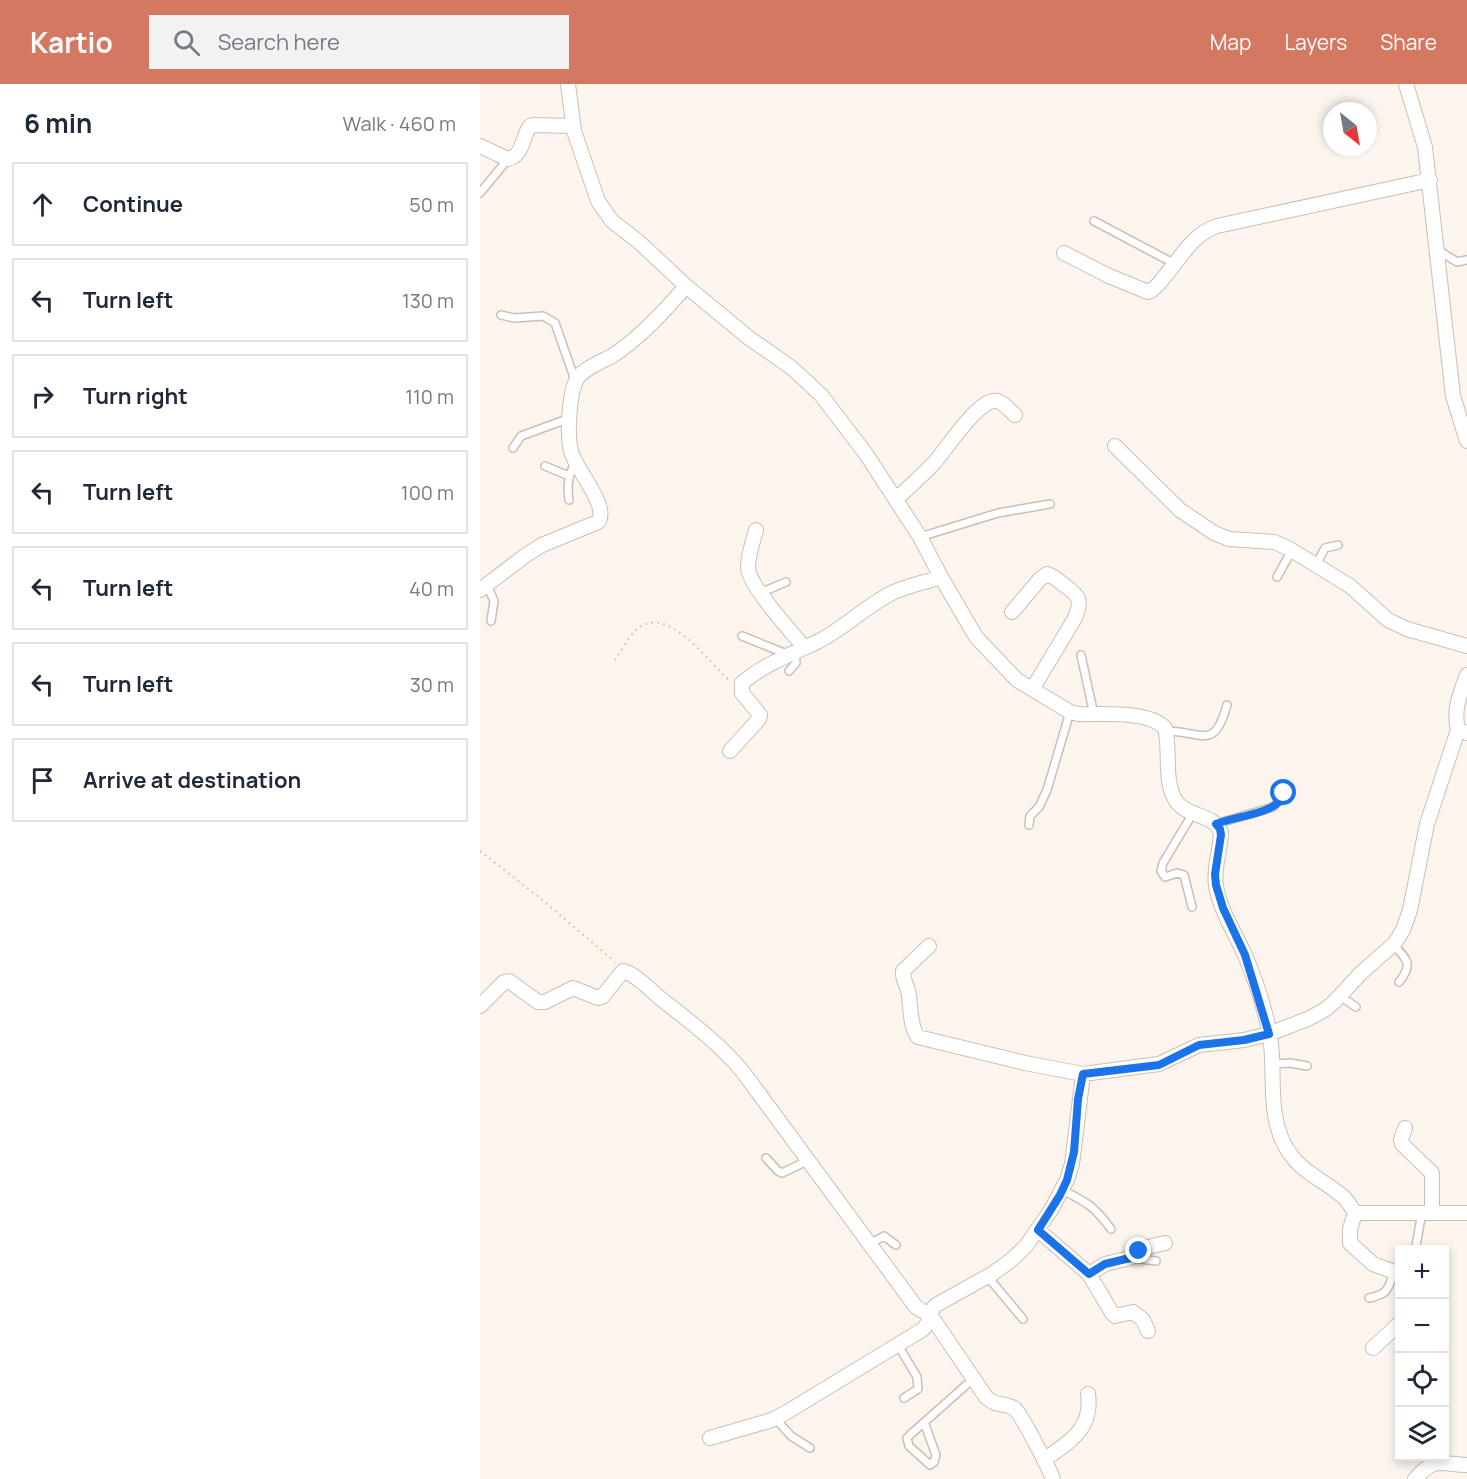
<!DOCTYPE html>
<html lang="en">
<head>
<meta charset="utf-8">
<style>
  :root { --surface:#fff; --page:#f2f2f3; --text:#1f2937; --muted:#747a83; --line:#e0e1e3; --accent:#d57862 }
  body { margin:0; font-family:Manrope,sans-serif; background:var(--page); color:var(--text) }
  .controls { position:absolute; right:18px; bottom:18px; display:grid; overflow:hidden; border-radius:0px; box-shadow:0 3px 9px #0003 }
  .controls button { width:54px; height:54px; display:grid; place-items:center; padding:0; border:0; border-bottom:2px solid var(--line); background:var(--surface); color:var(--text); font:30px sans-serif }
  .compass { position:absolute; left:843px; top:18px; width:54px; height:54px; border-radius:50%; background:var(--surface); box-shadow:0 3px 9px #0003; rotate:149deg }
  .stop { position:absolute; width:18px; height:18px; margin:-14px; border:4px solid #1a73e8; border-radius:50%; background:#fff }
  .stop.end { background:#1a73e8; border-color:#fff; box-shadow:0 2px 6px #0008 }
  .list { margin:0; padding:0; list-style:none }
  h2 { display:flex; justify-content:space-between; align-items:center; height:78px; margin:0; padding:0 24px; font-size:26px }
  h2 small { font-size:20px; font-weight:400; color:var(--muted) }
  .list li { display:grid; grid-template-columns:39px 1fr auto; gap:18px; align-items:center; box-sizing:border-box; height:84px; margin:0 12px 12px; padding:0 12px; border:2px solid var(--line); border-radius:0px }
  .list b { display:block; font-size:22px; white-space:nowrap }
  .list em { font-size:20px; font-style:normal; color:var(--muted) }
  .icon { flex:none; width:33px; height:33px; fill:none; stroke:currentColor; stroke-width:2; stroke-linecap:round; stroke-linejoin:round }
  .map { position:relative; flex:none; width:987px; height:1395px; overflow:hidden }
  header { display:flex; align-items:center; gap:36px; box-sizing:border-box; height:84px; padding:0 30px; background:var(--accent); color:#fff }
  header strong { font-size:28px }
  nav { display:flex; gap:33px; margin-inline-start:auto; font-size:21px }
  .search { width:420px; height:54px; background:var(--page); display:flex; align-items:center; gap:15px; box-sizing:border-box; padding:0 21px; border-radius:0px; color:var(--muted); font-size:22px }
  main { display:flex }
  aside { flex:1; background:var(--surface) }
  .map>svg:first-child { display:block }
</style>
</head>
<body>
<header>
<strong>Kartio</strong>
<div class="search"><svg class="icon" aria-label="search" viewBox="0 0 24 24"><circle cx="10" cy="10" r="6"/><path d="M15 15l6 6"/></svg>Search here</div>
<nav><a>Map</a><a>Layers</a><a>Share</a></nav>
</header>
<main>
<aside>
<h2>6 min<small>Walk · 460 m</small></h2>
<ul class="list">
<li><svg class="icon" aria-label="ahead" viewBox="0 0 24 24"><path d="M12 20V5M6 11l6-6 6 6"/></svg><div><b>Continue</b></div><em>50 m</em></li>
<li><svg class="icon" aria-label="left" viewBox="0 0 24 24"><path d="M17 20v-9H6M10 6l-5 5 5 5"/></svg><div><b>Turn left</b></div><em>130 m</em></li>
<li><svg class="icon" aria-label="right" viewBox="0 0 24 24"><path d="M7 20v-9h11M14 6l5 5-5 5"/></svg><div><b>Turn right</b></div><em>110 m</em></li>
<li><svg class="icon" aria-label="left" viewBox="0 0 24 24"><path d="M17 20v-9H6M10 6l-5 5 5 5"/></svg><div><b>Turn left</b></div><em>100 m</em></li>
<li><svg class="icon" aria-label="left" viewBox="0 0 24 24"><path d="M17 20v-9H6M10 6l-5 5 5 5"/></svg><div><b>Turn left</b></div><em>40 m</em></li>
<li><svg class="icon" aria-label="left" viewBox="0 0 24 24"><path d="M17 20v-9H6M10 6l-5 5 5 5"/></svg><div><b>Turn left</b></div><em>30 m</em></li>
<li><svg class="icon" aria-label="arrive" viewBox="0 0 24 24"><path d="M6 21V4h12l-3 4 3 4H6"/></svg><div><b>Arrive at destination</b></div></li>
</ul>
</aside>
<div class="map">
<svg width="987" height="1395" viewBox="0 0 987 1395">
  <rect width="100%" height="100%" fill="#fbf5ee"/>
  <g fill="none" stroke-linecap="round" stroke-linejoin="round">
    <defs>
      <path id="service" d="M0 109 28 75
        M614 137 695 180
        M958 166 977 178 986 176
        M21 231 34 234 63 232 75 239 95 296
        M33 364 41 352 90 334
        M65 382 89 392
        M89 416C87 403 87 390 96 379
        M440 453 518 429 570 420
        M836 481 845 464 858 461
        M797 493 812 466
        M7 501 14 517 11 537
        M280 509 306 498
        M262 552 309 571
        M601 571 614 631
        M309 587 316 579 315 567
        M686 647C722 647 734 668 747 621
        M736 740 793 723 804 712 803 703
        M549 741 550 732 559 723 567 706 590 628
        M712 823 704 791 697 789 685 793 681 787 683 779 713 729
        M913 861C928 875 933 881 919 898
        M860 912 876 923
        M792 980 810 979 827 982
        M286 1074 298 1087 302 1089 327 1077
        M582 1106C607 1118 615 1123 631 1145
        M390 1160 404 1152 416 1161
        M936 1162 942 1128
        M653 1174 676 1177
        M507 1192 543 1235
        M889 1214C908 1210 908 1206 914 1188
        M418 1261 437 1293 438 1305 424 1314
        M295 1334 311 1352 330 1364
        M444 1338 456 1371 454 1378 450 1381 429 1362 427 1354 431 1350 493 1295"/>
      <path id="minor" d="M88 0 94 47 118 117 132 137 159 158 206 202 269 254 312 284 341 311 386 370 440 453 461 493 496 553 537 596 590 628 598 630C622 631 668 626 685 644 691 667 683 697 696 717 708 734 733 729 741 748 741 766 733 783 736 802 740 826 754 847 764 869 775 894 785 925 790 952 796 988 787 1026 804 1060 819 1088 839 1093 861 1111 867 1115 871 1123 875 1129H987
        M926 0 945 63 973 312 987 357
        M0 62 28 75C43 72 42 53 50 42L53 41 93 42
        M584 169 629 192 668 208C676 205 680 198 685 192 701 173 713 150 737 142L950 96
        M635 362 700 426 734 449 749 455 794 458 808 464 870 502 908 536 927 545 987 562
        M416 415C429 404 441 392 453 380 466 366 495 320 513 317 521 315 529 326 535 331
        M276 446C273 458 268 471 268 483 267 499 312 549 324 563
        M0 506 46 471 62 461 118 438C130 422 95 385 91 367 87 351 89 315 95 299 99 286 121 278 132 272 160 254 184 228 206 202
        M532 528 560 495 567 490C574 492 579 497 584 501 600 512 602 516 595 534L553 604
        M987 591C980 610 973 625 978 646L987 649
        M250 667 279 635 280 631 262 609V599C286 579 312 570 339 557 364 544 384 524 408 511 424 502 444 499 461 493
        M449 862 423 887C422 894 426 899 428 906 431 919 429 942 438 953L545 979 603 990
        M0 922 24 898 29 897 58 918H65L93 904 118 914 122 913 143 887C156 890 169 905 180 914 209 937 239 959 263 988L436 1223 451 1232 506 1313C518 1324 526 1318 535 1325 541 1330 570 1386 573 1395
        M925 1044 921 1056 922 1060 952 1089V1128
        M875 1129 870 1145V1159L893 1180 920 1190
        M558 1146 609 1190 632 1229 635 1232 653 1228 663 1236 668 1247
        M609 1190 625 1180 650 1174 668 1163 685 1159
        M893 1264 920 1239
        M230 1354 292 1336 307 1328 442 1246C452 1238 448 1227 456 1221L512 1190 530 1177 546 1162 571 1126 587 1096 592 1080 603 990 679 980 719 961 764 956 789 950 830 934 846 925 855 917 881 889 915 859 923 846 930 826 947 740 978 646
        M565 1375C591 1357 613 1344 608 1310
        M935 1395C955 1372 960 1380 987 1381"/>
    </defs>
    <use href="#service" stroke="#cdbeb4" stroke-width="10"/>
    <use href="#minor" stroke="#cdbeb4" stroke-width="16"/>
    <path stroke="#d3b9ab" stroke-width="2" stroke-dasharray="1.5 4.5" stroke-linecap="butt" d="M135 576C141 567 148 554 156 546 188 517 230 581 251 598
      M0 767 60 814 135 878"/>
    <use href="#service" stroke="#fff" stroke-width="7"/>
    <use href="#minor" stroke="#fff" stroke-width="14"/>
  </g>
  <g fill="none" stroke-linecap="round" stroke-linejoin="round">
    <path stroke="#1a73e8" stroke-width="8" d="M659 1167 650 1174 625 1180 609 1190 558 1146 580 1111 587 1096 594 1068 598 1015 603 990 679 981 719 961 764 956 789 950 765 871 743 824 736 801 735 790 741 751 740 745 736 740C754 732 800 730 804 709"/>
  </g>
</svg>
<div class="controls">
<button>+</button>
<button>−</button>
<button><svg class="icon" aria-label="locate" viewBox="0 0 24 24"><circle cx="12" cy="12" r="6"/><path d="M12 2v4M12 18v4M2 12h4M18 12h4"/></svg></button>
<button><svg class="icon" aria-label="layers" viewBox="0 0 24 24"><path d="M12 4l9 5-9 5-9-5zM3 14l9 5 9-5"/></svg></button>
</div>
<svg class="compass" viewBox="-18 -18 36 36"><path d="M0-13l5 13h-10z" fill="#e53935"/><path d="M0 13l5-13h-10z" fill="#747a83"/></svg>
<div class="stop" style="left:804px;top:709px"></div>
<div class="stop end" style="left:659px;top:1167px"></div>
</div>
</main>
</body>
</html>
